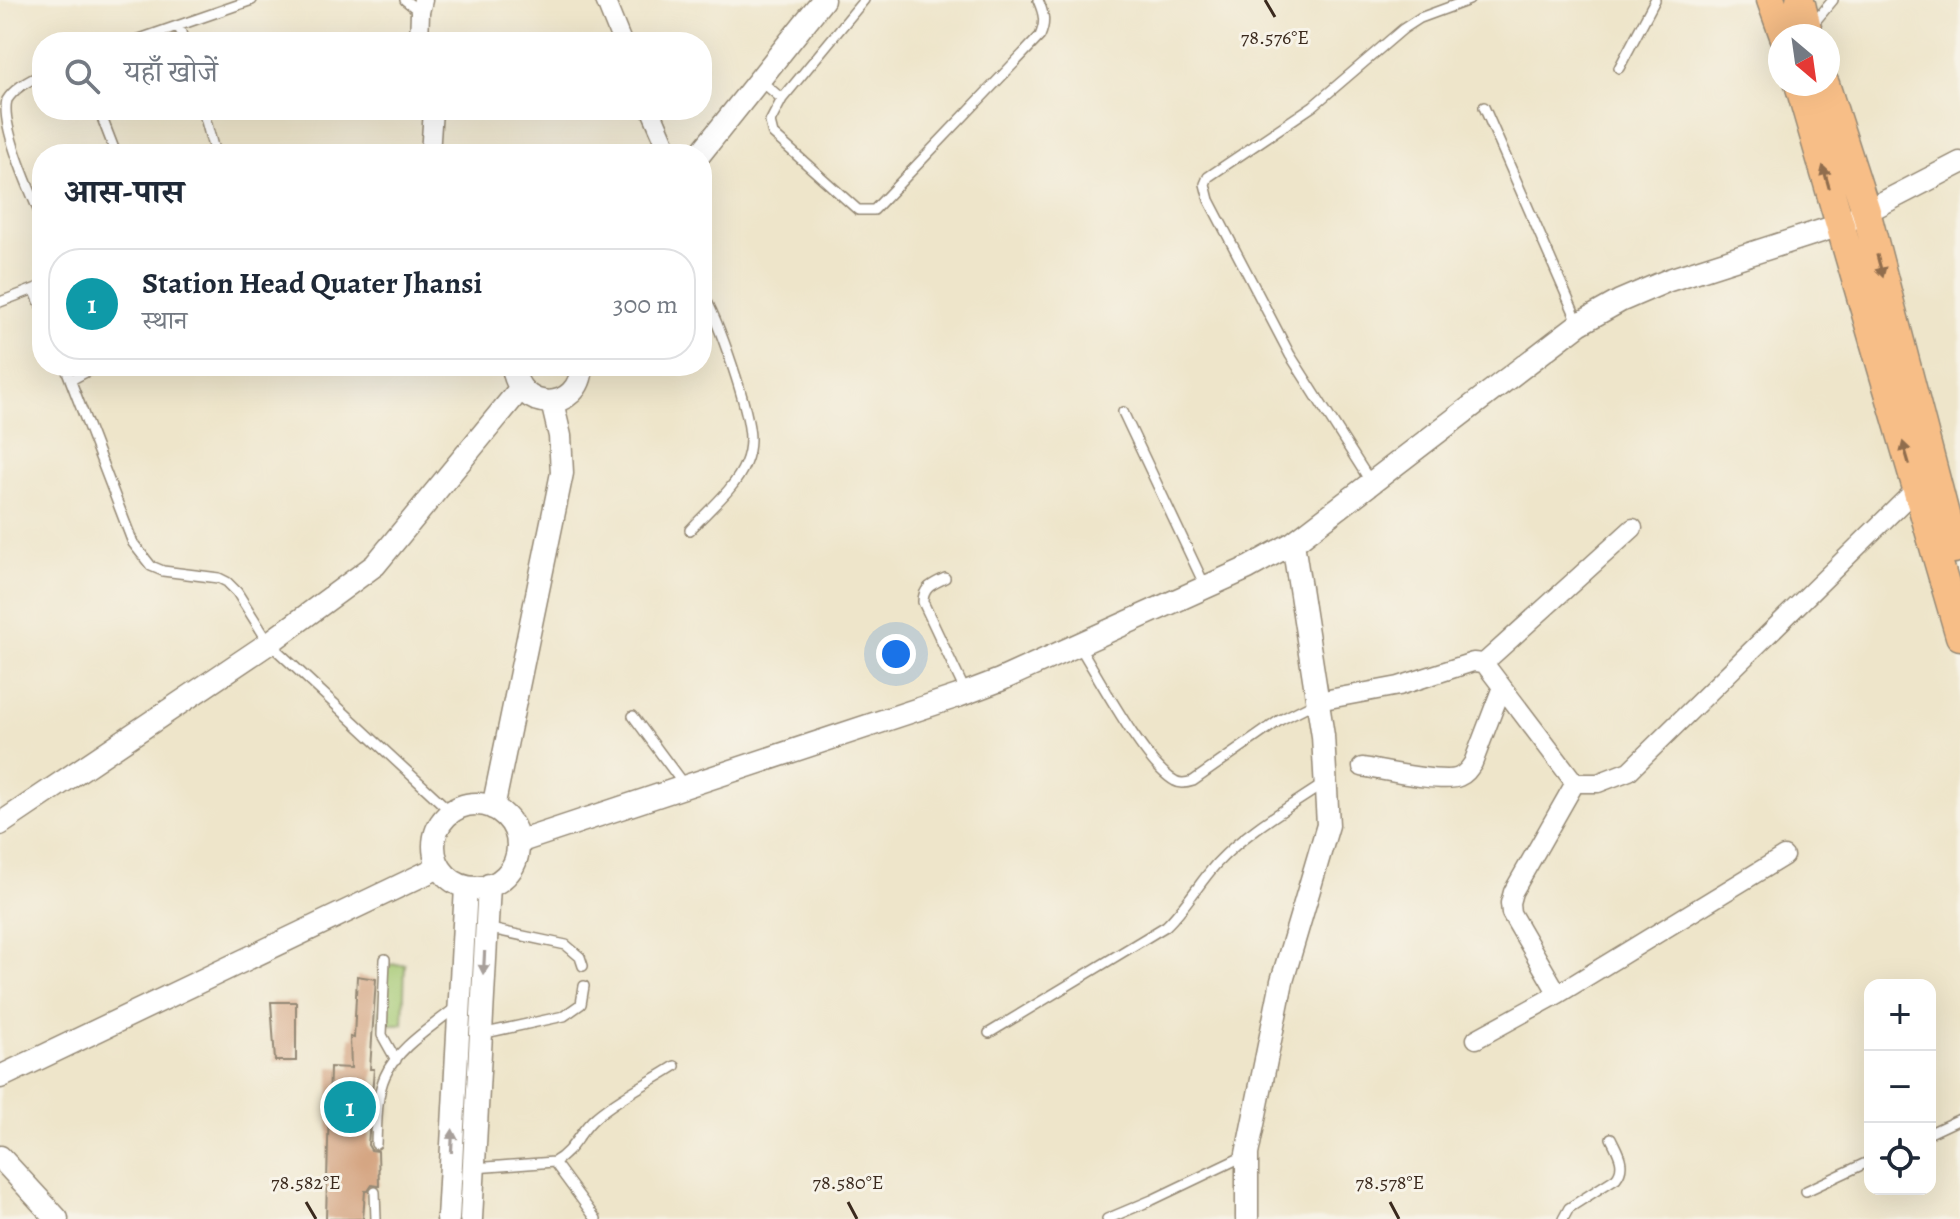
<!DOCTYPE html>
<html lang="hi">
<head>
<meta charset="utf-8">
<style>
  :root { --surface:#fff; --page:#f6f6f7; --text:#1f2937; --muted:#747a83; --line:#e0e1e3; --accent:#1f6fb2 }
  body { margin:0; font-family:Alegreya,"Noto Serif Devanagari",serif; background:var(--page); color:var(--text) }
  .controls { position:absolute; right:24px; bottom:24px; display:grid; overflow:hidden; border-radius:16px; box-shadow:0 8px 32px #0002 }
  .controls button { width:72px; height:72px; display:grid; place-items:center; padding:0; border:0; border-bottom:2px solid var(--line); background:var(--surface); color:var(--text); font:40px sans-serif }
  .compass { position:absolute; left:1768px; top:24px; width:72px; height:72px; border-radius:50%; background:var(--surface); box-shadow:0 8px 32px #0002; rotate:151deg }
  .you { position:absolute; left:896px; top:654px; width:28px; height:28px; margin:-20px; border:6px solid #fff; border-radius:50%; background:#1a73e8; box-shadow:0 0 0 12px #1a73e833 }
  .badge { display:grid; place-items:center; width:52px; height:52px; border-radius:50%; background:var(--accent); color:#fff; font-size:26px; font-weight:700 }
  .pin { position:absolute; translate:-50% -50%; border:4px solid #fff; box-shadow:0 2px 8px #0006 }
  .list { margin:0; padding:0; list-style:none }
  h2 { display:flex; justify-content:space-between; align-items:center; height:104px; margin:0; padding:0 32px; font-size:34px }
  h2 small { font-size:26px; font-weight:400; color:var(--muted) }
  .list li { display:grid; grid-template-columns:52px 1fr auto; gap:24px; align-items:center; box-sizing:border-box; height:112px; margin:0 16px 16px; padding:0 16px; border:2px solid var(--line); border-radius:32px }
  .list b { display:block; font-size:30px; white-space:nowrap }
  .list p { margin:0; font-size:26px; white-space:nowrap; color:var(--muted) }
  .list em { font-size:26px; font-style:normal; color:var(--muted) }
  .icon { flex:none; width:44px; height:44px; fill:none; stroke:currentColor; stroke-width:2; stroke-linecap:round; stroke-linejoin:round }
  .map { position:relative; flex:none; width:1960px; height:1219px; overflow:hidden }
  .search { position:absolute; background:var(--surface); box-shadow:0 8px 32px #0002; left:32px; top:32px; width:680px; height:88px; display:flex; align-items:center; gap:20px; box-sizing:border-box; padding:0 28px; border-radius:32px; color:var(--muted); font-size:30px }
  .panel { position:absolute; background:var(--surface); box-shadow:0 8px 32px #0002; left:32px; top:144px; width:680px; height:232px; border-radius:32px }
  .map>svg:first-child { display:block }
</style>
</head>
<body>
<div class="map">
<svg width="1960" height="1219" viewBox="0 0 1960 1219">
  <rect width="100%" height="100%" fill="#f7f3e8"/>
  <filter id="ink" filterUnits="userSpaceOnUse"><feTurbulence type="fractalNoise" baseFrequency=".0125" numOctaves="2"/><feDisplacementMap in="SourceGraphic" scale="16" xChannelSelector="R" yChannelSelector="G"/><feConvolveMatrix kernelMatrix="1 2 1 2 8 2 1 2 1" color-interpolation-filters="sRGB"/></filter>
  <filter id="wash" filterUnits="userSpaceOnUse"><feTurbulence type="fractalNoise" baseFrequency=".006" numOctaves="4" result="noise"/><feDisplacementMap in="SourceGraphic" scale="32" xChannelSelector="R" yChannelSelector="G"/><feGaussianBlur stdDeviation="1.8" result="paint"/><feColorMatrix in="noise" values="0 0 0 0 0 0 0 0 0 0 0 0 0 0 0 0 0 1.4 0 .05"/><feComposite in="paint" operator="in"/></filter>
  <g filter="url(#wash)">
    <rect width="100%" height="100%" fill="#eee5ca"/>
    <path fill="#a5c973" stroke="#707a48" stroke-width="2" d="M405 964 403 1024H380L382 965Z"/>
    <g id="blocks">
      <path fill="#d5a683" d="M357 976 376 979 370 1069H374L368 1145 371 1150 378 1151 379 1186 372 1185 368 1191H365L363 1219H326L330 1067 351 1068 350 1037 354 1038Z
        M271 1002H296V1061H275Z"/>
    </g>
  </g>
  <g filter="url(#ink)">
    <use href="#blocks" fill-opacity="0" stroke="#948874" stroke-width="2"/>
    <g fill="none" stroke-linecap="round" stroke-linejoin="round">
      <defs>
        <path id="service" d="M405 0 420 12
          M1812 25 1833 0
          M179 26 184 42
          M131 42 252 0
          M1619 68 1655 0
          M42 74C29 81 15 87 7 100 0 125 31 193 42 219
          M761 81 782 99 770 122 773 134 858 210H874L1040 36C1046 22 1044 14 1038 0
          M782 99 864 0
          M1484 107 1579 324
          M99 110 116 154
          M203 110 215 154
          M34 289 42 308
          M0 302 42 286
          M65 366 133 543 151 566 163 571 219 578 227 582 237 592 269 643 451 812
          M71 380 97 366
          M1123 412 1205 586
          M1370 481 1290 355 1209 200 1205 184 1208 177 1313 106 1403 29 1420 18 1469 0
          M690 530C708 510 735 489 745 464 748 457 750 447 750 439 750 411 718 318 702 293
          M945 578C933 584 923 587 923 602L966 693
          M1078 644C1098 676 1145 765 1175 781 1180 784 1187 783 1193 781L1280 720 1318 701
          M633 716 684 785
          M486 928 566 945 580 957 583 966
          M385 959 382 1035 396 1060
          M989 1033 1166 926C1186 907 1199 883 1217 863 1247 831 1286 809 1322 785
          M481 1034 564 1016 581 1004 584 986
          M1930 1133 1960 1119
          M376 1144C377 1123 376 1096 385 1076 398 1047 432 1027 456 1007
          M554 1162 596 1219
          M474 1168 554 1162C574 1151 579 1131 596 1117 619 1097 649 1083 675 1066
          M1806 1191 1870 1161
          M375 1192 376 1219
          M1107 1219 1152 1200 1244 1156
          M1563 1219 1569 1208 1616 1178C1627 1165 1617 1151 1611 1138"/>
        <path id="minor" d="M605 0 622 42
          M419 42 420 12 423 0
          M651 110 670 154
          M430 154 433 110
          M1484 663 1633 528
          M1318 701 1399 686 1473 662 1484 663 1575 783 1513 892 1510 903 1511 913 1558 994 1784 856
          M1362 767C1382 770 1443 784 1459 777 1466 774 1469 769 1473 763L1502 687
          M1575 783H1598L1629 771 1917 488
          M1476 1039 1558 994"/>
        <path id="tertiary" d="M700 154 823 0
          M513 366C518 414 580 413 582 366
          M434 846a42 42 0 1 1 84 0a42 42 0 1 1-84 0Z
          M493 808 562 473 560 436 552 402
          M0 824 269 643 375 565 520 389
          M518 842 958 696 1000 680 1248 568 1293 543 1579 324 1620 301 1669 280 1840 225 1960 163
          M0 1077 439 867
          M0 1157 57 1219
          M448 1219 466 887
          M471 1219 489 885
          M1247 1219V1154L1282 981 1328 825 1323 736 1293 543"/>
        <path id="primary" d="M1771 0 1784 36
          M1800 0 1809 36
          M1799 84 1960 636
          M1825 84 1866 211 1954 549"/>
      </defs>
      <use href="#service" stroke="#948874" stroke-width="12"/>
      <use href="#minor" stroke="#948874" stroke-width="21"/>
      <use href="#tertiary" stroke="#948874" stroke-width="25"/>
      <use href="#primary" stroke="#948874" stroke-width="31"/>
      <use href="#service" stroke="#fff" stroke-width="9"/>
      <use href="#minor" stroke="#fff" stroke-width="18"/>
      <use href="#tertiary" stroke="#fff" stroke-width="22"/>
      <use href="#primary" stroke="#f7be87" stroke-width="28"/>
    </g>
    <defs><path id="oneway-solid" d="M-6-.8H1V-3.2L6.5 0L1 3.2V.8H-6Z" transform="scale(2)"/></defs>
    <g fill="#906d4d">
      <use href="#oneway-solid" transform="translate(1826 177) rotate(-106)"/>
      <use href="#oneway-solid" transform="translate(1880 266) rotate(75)"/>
      <use href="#oneway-solid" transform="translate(1906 453) rotate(-106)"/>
    </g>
    <g fill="#a79f9a">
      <use href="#oneway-solid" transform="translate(484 963) rotate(93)"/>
      <use href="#oneway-solid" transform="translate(452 1141) rotate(-87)"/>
    </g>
  </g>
  <path fill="none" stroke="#3b2a1e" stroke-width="3" d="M1265 0 1275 17M306 1202 316 1219M848 1202 857 1219M1390 1202 1399 1219"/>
  <g font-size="20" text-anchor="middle" fill="#3b2a1e" stroke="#f7f3e8" stroke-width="6" stroke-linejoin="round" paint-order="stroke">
    <text x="1275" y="44">78.576°E</text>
    <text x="306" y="1189">78.582°E</text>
    <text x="848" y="1189">78.580°E</text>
    <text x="1390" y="1189">78.578°E</text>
  </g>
</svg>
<div class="controls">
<button>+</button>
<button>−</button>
<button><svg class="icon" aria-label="locate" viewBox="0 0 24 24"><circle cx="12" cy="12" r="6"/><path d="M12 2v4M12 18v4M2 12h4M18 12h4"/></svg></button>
</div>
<svg class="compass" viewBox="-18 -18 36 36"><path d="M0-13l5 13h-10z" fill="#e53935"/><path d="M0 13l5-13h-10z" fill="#747a83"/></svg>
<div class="you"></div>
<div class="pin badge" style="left:350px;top:1107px;background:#0f9aa8">1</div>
<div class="search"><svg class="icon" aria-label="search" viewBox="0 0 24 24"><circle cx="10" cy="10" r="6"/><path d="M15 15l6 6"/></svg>यहाँ खोजें</div>
<section class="panel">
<h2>आस-पास<small></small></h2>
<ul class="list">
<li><span class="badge" style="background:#0f9aa8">1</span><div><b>Station Head Quater Jhansi</b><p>स्थान</p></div><em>300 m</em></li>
</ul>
</section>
</div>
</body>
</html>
